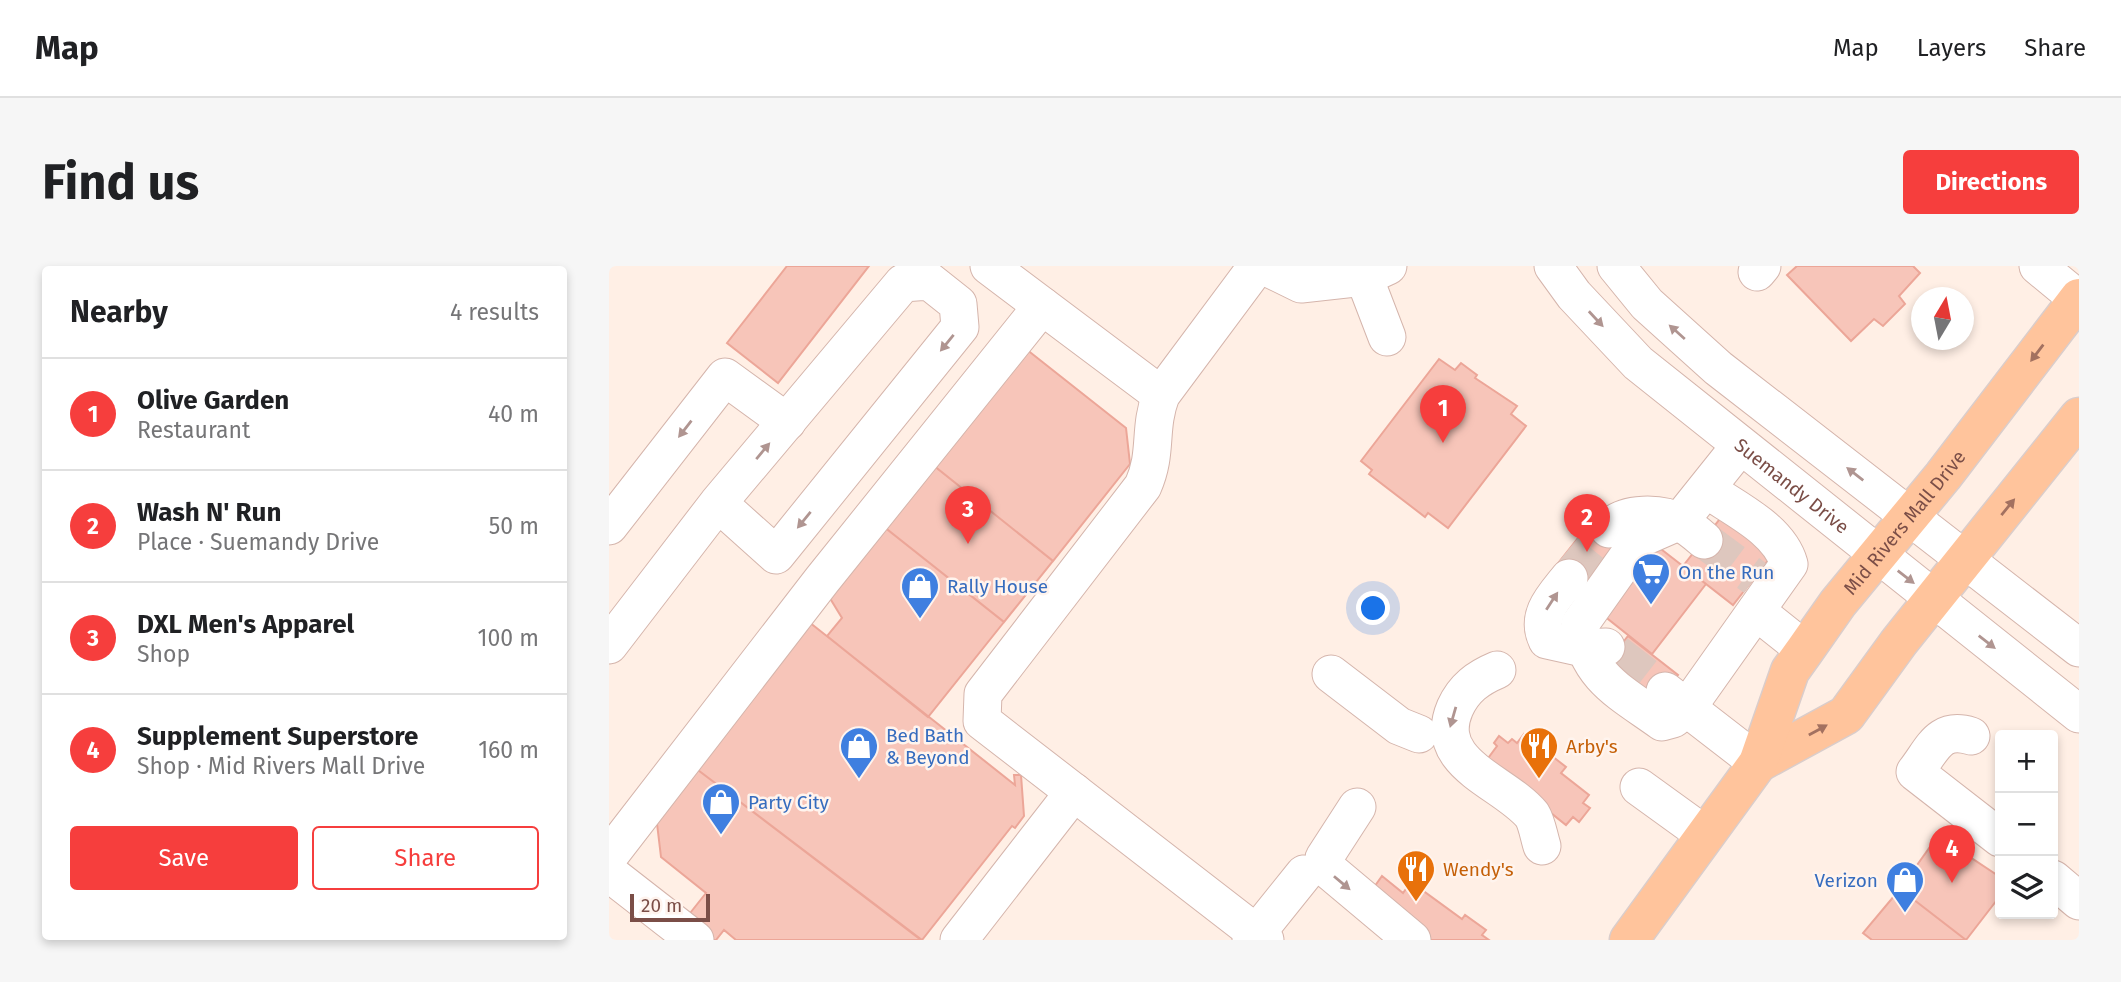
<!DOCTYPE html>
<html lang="en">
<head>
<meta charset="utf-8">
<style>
  :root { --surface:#fff; --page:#f6f6f6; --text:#202124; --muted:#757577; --line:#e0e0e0; --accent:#f63e3d }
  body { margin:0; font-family:"Fira Sans",sans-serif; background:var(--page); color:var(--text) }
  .controls { position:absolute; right:21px; bottom:21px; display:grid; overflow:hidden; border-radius:7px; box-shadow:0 4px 10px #0003 }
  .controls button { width:63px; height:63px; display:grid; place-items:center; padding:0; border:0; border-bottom:2px solid var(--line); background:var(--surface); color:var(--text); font:35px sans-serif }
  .compass { position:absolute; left:1302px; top:21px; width:63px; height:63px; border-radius:50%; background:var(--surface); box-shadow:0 4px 10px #0003; rotate:10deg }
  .scale { position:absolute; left:21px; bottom:18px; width:80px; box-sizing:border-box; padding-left:7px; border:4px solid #7b4e47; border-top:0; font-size:19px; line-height:24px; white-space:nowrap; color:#7b4e47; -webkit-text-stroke:5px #fff4ee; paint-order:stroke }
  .you { position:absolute; left:765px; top:343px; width:24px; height:24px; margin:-18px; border:5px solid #fff; border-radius:50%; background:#1a73e8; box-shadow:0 0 0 10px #1a73e833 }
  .badge { display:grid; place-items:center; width:46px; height:46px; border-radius:50%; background:var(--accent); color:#fff; font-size:23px; font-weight:700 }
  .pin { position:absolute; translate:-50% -58px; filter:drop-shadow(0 2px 4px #0008) }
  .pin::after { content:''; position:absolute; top:37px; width:24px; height:21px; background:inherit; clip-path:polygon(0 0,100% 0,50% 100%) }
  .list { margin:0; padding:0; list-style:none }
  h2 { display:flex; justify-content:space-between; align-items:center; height:91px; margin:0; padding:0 28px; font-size:30px }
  h2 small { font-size:23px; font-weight:400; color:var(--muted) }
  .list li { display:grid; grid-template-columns:46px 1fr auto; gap:21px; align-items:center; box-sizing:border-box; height:112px; padding:0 28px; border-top:2px solid var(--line) }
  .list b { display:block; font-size:26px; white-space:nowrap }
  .list p { margin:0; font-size:23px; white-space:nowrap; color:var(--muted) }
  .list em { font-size:23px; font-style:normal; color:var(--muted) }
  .actions { display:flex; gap:14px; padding:21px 28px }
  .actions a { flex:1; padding:16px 0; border:2px solid var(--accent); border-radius:7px; text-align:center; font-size:24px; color:var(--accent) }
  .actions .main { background:var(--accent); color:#fff }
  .icon { flex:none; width:38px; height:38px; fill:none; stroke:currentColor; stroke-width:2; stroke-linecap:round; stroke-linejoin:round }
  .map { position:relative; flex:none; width:1470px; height:674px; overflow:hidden; border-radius:7px }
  header { display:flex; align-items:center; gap:42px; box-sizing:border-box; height:98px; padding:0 35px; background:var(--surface); border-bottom:2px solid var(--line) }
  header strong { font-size:33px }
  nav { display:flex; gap:38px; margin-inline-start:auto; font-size:24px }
  .intro { display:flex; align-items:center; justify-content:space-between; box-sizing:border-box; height:168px; padding:0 42px }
  h1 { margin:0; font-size:49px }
  .button { padding:18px 32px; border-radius:7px; background:var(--accent); color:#fff; font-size:24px; font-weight:700 }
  main { display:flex; gap:42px; padding:0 42px }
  aside { flex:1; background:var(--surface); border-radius:7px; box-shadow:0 4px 10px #0003 }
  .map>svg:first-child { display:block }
</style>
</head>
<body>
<header>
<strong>Map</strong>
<nav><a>Map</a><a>Layers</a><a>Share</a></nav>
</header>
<div class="intro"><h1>Find us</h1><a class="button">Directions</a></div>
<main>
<aside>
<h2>Nearby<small>4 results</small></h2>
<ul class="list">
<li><span class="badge">1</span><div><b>Olive Garden</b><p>Restaurant</p></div><em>40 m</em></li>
<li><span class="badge">2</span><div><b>Wash N' Run</b><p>Place · Suemandy Drive</p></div><em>50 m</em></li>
<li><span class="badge">3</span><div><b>DXL Men's Apparel</b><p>Shop</p></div><em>100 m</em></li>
<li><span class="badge">4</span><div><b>Supplement Superstore</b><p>Shop · Mid Rivers Mall Drive</p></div><em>160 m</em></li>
</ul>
<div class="actions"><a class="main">Save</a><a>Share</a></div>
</aside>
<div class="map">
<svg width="1470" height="674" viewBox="0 0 1470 674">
  <rect width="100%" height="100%" fill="#ffefe5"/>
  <path fill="#f7c5b9" stroke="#eca698" stroke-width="2" d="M178 0H260L169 117 118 77Z
    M1188 0H1304L1311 7 1290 30 1296 38 1274 60 1265 53 1242 75 1178 9Z
    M417 83 517 162 521 198 444 295 324 199Z
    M830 93 846 104 852 97 868 109 866 112 908 140 902 148 917 160 839 262 819 247 816 251 760 208 763 204 752 195Z
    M324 199 444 295 395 356 274 260Z
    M1114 249 1164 288 1124 339 1074 300Z
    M985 252 1011 272 972 321 946 301Z
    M274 260 395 356 319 451 218 370 233 352 219 329Z
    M1048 280 1097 318 1043 388 994 349Z
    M200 356 406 519 405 509H412L415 550 406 562 403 560 313 674 85 501Z
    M1019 370 1069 409 1046 438 996 400Z
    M915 468 957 501 952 507 980 529 974 537 981 542 970 556 964 551 957 559 877 495 888 480 885 477 890 470 899 477 903 473 908 477Z
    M85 501 312 674H127L115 664 107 674H97L74 656 97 627 52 591 47 549Z
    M1333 564 1364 588 1361 591 1391 611V630L1357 674 1291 623Z
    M773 610 794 627 802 616 853 653 856 649 877 664 873 669 880 674H816L763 624Z
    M1291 623 1357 674H1263L1254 667Z"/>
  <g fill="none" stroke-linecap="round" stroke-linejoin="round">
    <path stroke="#dec7be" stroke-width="37" stroke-dasharray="37 18" stroke-linecap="butt" d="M1095 274 1146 312
      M960 312 1000 263
      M1007 387 1056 425"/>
    <defs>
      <g id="minor">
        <path d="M380 0 552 129"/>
        <path d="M648 0 552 129C539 164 549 186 534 220L374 428 373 455 656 674"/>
        <path d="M655 0 692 18 755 11 779 0"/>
        <path id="s1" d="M944 0 965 29 1029 97 1470 448"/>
        <path d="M1007 0 1038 38 1109 102 1470 382"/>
        <path d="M1429 0 1469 33"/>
        <path d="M1148 6 1153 0"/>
        <path d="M755 11 778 71"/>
        <path d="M1097 223C1126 243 1170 263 1180 298L1078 442 1064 453 1053 456C1013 427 977 411 971 358L1032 272 1071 255 1131 180"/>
        <path d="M0 260 116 111 178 156"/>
        <path d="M1000 263C1014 245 1053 246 1072 257 1080 261 1088 268 1095 274"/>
        <path d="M960 312C945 331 926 349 938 374L974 382 997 381"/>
        <path d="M1147 345 1196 384"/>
        <path d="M0 379 109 237 294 17 320 15 349 38 351 61 167 289 109 237"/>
        <path d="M888 404C869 412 855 422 846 442 822 498 895 515 923 549 928 557 930 571 933 580"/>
        <path d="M722 408 790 460 810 468"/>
        <path d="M1056 425 1149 497"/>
        <path d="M1362 470C1330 460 1324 483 1306 506L1391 572"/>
        <path d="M1030 521 1095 568"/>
        <path d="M748 541 715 592 716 601 803 674"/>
        <path d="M0 590 213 314 433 40"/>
        <path d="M0 607 86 674"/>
        <path d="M1444 613 1470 635"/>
        <path d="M350 674 465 526"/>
        <path d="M642 674 695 608"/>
      </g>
      <g id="major">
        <path d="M1149 497 1237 449 1290 376 1470 151"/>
        <path id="s2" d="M1020 674 1149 497 1181 405 1196 384 1229 337 1334 210 1470 32"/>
      </g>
    </defs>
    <use href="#minor" stroke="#d5b5ac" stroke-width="39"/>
    <use href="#major" stroke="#dacdcb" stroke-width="41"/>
    <use href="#minor" stroke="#fff" stroke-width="37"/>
    <use href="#major" stroke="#ffc49c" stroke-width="38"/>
  </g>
  <defs><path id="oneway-solid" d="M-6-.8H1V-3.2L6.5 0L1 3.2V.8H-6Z" transform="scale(1.75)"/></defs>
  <g fill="#b09591">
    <use href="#oneway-solid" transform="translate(987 53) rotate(47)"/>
    <use href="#oneway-solid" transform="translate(1068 66) rotate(-138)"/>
    <use href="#oneway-solid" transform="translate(338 77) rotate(129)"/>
    <use href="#oneway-solid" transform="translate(76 163) rotate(128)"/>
    <use href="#oneway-solid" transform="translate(154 185) rotate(-50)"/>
    <use href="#oneway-solid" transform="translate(1246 208) rotate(-142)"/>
    <use href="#oneway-solid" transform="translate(195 254) rotate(129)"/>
    <use href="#oneway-solid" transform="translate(1297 311) rotate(38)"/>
    <use href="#oneway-solid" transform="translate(943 335) rotate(-57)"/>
    <use href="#oneway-solid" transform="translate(1378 376) rotate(38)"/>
    <use href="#oneway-solid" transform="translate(844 451) rotate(106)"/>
    <use href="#oneway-solid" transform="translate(733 617) rotate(40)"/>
  </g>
  <g fill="#a37160">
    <use href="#oneway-solid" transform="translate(1428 87) rotate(127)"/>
    <use href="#oneway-solid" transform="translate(1399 241) rotate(-51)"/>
    <use href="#oneway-solid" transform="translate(1209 464) rotate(-29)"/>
  </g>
  <defs>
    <symbol id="supermarket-pin" viewBox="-11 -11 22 30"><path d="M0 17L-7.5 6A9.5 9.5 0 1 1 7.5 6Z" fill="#3f7fe0" stroke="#fff4ee"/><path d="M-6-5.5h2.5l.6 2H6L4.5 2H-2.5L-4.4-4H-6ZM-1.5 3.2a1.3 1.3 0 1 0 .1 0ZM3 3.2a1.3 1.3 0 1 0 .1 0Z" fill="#fff"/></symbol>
    <symbol id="shop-pin" viewBox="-11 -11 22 30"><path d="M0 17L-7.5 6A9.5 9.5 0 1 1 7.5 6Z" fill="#3f7fe0" stroke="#fff4ee"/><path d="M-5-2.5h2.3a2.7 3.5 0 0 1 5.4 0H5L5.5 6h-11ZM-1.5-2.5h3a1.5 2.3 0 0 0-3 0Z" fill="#fff"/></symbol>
    <symbol id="restaurant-pin" viewBox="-11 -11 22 30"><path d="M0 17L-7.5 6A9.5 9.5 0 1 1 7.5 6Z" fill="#e8710a" stroke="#fff4ee"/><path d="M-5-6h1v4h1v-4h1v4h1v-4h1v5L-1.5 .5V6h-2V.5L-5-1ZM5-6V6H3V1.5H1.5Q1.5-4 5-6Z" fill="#fff"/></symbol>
  </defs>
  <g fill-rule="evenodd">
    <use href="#supermarket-pin" x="1020" y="284" width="44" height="60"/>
    <use href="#shop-pin" x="289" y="298" width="44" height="60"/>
    <use href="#shop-pin" x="228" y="458" width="44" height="60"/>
    <use href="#restaurant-pin" x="908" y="458" width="44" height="60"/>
    <use href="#shop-pin" x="90" y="514" width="44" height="60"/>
    <use href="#restaurant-pin" x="785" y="581" width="44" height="60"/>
    <use href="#shop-pin" x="1274" y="592" width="44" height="60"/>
  </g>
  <g text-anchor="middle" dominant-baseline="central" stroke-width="5" stroke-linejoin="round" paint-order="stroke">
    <g font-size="19" fill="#7b4e47" stroke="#fff4ee">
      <text stroke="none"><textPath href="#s1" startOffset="326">Suemandy Drive</textPath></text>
      <text stroke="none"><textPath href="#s2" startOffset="504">Mid Rivers Mall Drive</textPath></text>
    </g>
    <g font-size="19" fill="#366cbe" stroke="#fff4ee" text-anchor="start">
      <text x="1069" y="306">On the Run</text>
      <text x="338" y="320">Rally House</text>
      <text x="277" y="469">Bed Bath<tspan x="277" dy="22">&amp; Beyond</tspan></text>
      <text x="139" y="536">Party City</text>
      <text x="1269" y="614" text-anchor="end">Verizon</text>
    </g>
    <g font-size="19" fill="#c56008" stroke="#fff4ee" text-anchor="start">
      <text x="957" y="480">Arby's</text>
      <text x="834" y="603">Wendy's</text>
    </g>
  </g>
</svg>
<div class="controls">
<button>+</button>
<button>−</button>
<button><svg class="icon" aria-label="layers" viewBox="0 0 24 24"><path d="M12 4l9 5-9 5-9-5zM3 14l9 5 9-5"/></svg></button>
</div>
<svg class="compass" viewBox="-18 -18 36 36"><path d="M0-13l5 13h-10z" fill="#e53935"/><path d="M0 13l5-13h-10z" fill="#757577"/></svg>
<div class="scale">20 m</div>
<div class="you"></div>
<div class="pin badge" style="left:834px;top:177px">1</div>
<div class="pin badge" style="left:978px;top:286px">2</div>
<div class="pin badge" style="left:359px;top:278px">3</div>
<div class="pin badge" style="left:1343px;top:617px">4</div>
</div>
</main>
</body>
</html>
